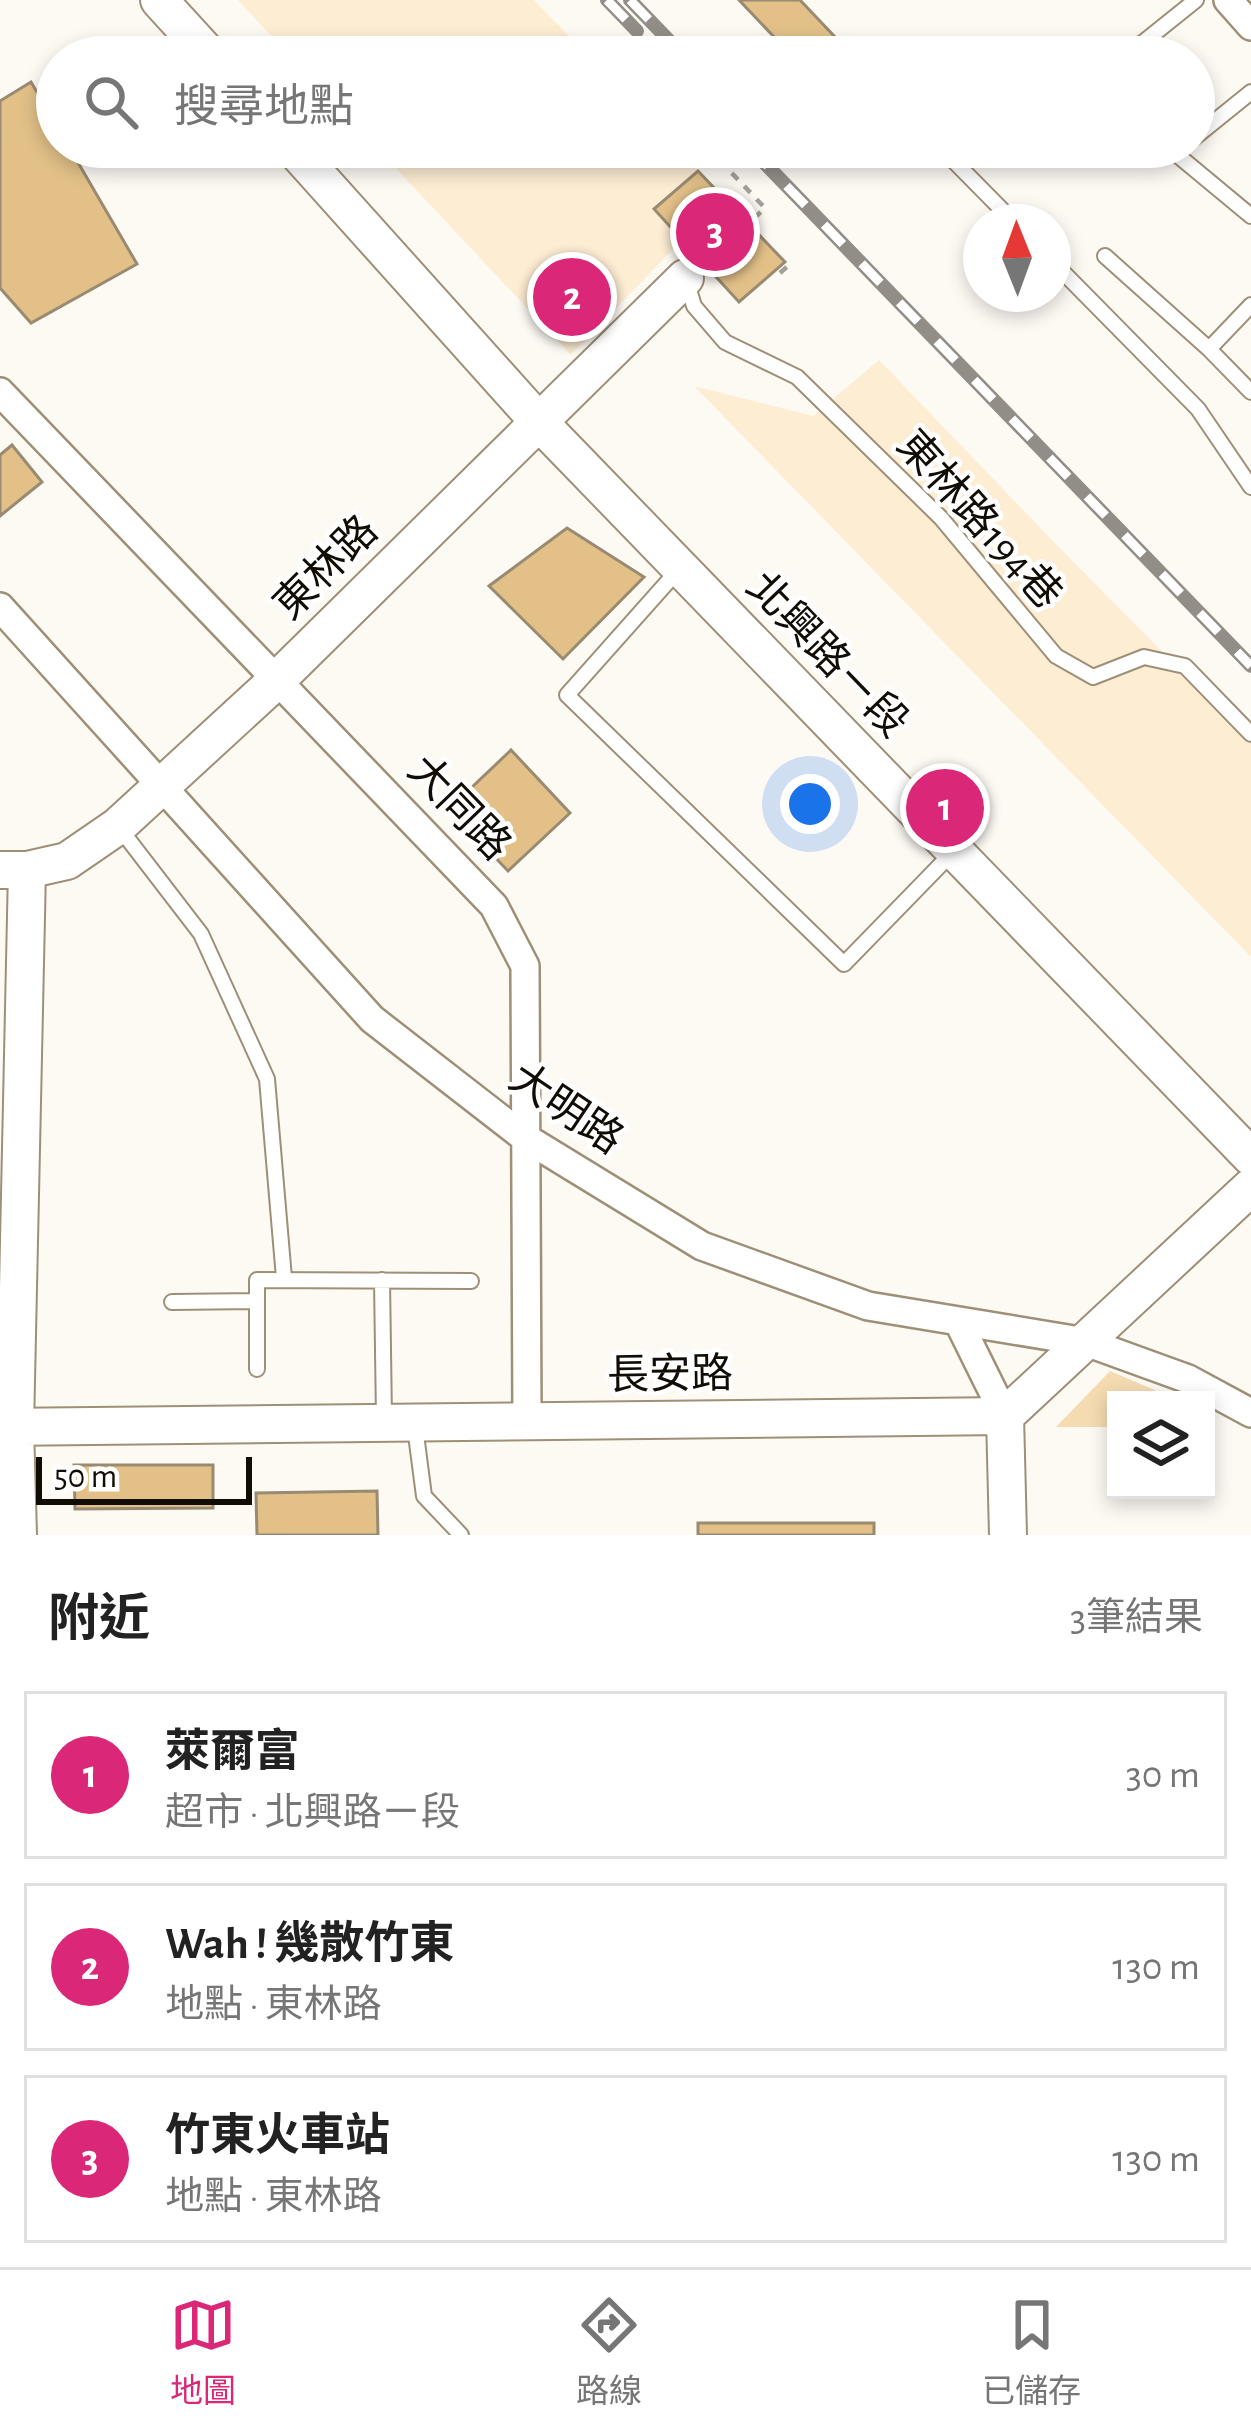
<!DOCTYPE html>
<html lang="zh-TW">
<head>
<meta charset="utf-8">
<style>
  :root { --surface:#fff; --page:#f6f6f6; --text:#222; --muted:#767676; --line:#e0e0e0; --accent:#db2777 }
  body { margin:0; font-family:"Alegreya Sans","Noto Sans TC",sans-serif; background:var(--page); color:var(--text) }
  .controls { position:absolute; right:36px; bottom:36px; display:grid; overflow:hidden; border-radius:0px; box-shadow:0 6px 18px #0003 }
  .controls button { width:108px; height:108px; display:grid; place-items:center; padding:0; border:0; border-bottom:3px solid var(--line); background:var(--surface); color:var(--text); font:60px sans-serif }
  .compass { position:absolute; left:963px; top:204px; width:108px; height:108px; border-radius:50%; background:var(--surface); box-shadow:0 6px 18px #0003; rotate:359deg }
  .scale { position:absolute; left:36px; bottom:30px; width:216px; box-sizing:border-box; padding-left:12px; border:6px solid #110c04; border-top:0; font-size:33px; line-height:42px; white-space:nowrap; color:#110c04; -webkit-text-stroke:9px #fff; paint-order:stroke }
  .you { position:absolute; left:810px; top:804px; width:42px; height:42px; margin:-30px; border:9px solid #fff; border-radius:50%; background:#1a73e8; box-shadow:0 0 0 18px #1a73e833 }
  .badge { display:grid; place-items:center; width:78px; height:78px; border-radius:50%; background:var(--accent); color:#fff; font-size:39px; font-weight:700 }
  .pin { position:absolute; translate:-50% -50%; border:6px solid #fff; box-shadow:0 3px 12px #0006 }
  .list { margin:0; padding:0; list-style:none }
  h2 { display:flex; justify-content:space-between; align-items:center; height:156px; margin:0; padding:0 48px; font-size:51px }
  h2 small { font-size:39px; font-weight:400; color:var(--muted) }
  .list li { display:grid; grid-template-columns:78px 1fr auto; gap:36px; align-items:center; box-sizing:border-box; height:168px; margin:0 24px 24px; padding:0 24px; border:3px solid var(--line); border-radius:0px }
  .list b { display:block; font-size:45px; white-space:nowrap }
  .list p { margin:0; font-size:39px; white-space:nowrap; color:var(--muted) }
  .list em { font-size:39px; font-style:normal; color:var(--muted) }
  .icon { flex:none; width:66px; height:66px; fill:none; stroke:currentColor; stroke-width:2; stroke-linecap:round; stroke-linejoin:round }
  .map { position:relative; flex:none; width:1251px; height:1535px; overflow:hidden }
  .search { position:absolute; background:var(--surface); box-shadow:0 6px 18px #0003; left:36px; right:36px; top:36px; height:132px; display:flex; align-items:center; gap:30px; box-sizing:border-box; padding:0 42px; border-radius:66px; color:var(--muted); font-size:45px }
  .sheet { height:732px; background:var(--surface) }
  nav { display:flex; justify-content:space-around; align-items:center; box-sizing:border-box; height:168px; border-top:3px solid var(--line); background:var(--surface); font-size:33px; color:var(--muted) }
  nav a { display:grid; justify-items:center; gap:6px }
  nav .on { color:var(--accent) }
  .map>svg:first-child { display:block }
</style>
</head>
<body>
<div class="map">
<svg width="1251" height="1535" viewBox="0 0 1251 1535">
  <rect width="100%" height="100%" fill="#fdfaf4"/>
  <path fill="#fdedd3" d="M238 0H534L589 57H291Z
    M376 147H675L698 171 654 209 682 240 571 355Z
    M879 360 1049 537 1251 742V957L694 386 813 416Z"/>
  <path fill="#f5dbb2" d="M1110 1371 1178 1400H1116V1427H1056Z"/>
  <path fill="#e2c088" stroke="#998a72" stroke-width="3" d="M739 0H800L854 57H793Z
    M31 82 57 126V147H69L137 264 31 323 0 288V101Z
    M698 171 785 262 739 302 654 209Z
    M12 445 42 482 0 516V455Z
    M567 528 644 577 563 659 489 586Z
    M511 750 570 813 508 871 449 809Z
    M74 1465H213V1508L75 1509Z
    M377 1491 378 1535H257L256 1493Z
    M698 1523H874V1535H698Z"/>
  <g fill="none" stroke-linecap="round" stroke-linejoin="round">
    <defs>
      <path id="lane" d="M1125 57 1196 0
        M1194 138 1251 92
        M940 147 1014 222
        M1183 147 1175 153 1251 216
        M1105 256 1209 349 1251 392
        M1053 262 1198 409 1251 487
        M687 283 694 306 725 342 797 377 941 518 1056 656 1093 677 1144 657 1185 666 1251 734
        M1209 349 1251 305
        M680 568 567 695 844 964 954 851
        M118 826 201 934 267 1079 284 1278
        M382 1280 384 1419
        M172 1302 256 1301
        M257 1369V1280L471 1281
        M415 1427 424 1496 461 1535"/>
      <path id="street" d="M1228 0 1251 26
        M0 392 494 906 525 966 527 1421
        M0 607 372 1019 524 1137 702 1246 868 1306 1086 1342 1188 1379 1251 1413
        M958 1321 1005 1416"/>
      <path id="secondary" d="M159 0 211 57
        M292 147 539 422 1251 1157
        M0 870H27L67 861 118 826 278 679 685 278
        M1005 1416 1008 1535
        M0 1427 1005 1416 1251 1187
        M18 1535 15 1427 27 870"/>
    </defs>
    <use href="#lane" stroke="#9e8f77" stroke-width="18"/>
    <use href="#street" stroke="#9e8f77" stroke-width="32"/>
    <use href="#secondary" stroke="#9e8f77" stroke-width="40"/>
    <path stroke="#a4a099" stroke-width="4.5" stroke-dasharray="9 9" stroke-linecap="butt" d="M707 147 765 208 748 224
      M780 273 789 265"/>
    <use href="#lane" stroke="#fff" stroke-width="14"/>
    <use href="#street" stroke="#fff" stroke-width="27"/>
    <use href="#secondary" stroke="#fff" stroke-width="36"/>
    <defs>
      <path id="rail" d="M607 0 637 31
        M630 0 685 57
        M749 147 1251 666"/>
    </defs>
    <use href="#rail" stroke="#928e87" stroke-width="14"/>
    <use href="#rail" stroke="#fff" stroke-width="9" stroke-dasharray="27" stroke-linecap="butt"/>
  </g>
  <g text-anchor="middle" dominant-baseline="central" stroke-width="9" stroke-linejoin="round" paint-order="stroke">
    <g font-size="42" fill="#110c04" stroke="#fff">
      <text transform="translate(979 520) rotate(48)">東林路194巷</text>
      <text transform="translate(326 568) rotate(-45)">東林路</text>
      <text transform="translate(827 655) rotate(46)">北興路ㄧ段</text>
      <text transform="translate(459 808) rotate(46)">大同路</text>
      <text transform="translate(566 1109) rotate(34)">大明路</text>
      <text transform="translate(670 1375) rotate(-1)">長安路</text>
    </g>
  </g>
</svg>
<div class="controls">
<button><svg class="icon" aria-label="layers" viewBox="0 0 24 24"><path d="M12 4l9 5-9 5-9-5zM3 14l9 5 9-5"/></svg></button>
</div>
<svg class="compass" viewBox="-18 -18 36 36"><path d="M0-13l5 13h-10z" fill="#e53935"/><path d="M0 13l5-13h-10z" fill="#767676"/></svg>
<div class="scale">50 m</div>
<div class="you"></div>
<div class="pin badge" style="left:945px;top:808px">1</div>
<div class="pin badge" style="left:572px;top:297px">2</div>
<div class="pin badge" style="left:715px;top:232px">3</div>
<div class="search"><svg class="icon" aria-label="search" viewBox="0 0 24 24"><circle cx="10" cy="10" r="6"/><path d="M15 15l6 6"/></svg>搜尋地點</div>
</div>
<section class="sheet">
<h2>附近<small>3筆結果</small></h2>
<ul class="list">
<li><span class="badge">1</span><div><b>萊爾富</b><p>超市 · 北興路ㄧ段</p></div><em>30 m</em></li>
<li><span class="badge">2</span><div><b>Wah ! 幾散竹東</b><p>地點 · 東林路</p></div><em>130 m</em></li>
<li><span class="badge">3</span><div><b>竹東火車站</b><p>地點 · 東林路</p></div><em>130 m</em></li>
</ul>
</section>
<nav>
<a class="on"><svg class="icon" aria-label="map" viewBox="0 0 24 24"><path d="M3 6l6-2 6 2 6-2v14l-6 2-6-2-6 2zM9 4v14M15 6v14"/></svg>地圖</a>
<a><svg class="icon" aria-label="directions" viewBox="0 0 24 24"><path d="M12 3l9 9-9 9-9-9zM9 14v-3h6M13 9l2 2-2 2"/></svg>路線</a>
<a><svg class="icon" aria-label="saved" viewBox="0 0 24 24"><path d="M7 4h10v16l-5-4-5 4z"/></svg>已儲存</a>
</nav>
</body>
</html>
